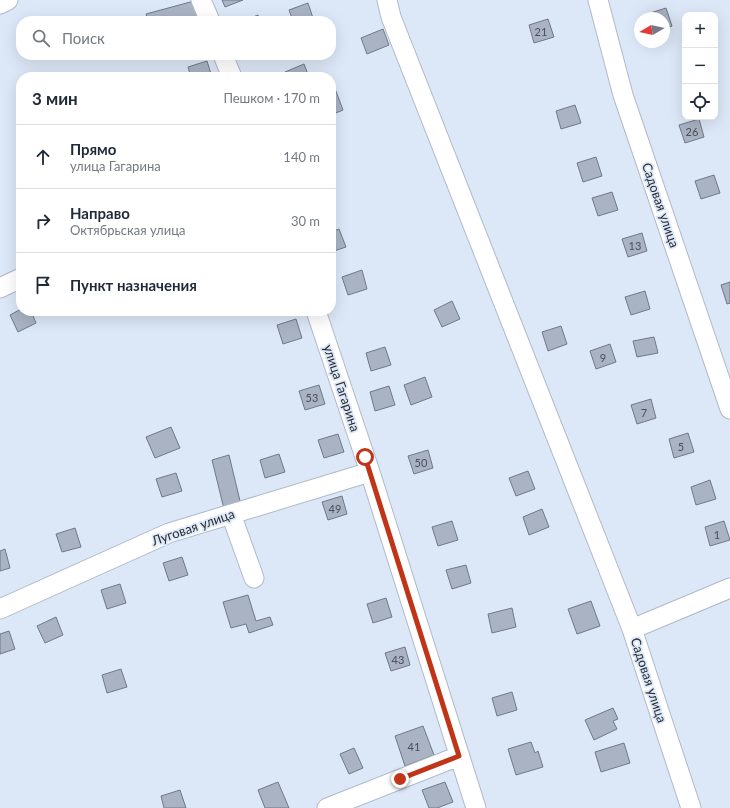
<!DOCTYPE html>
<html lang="ru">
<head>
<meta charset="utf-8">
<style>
  :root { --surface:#fff; --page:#f2f2f3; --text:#1f2937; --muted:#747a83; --line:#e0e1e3 }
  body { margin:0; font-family:Lato,sans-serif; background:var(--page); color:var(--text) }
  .controls { position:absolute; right:12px; top:12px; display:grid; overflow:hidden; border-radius:8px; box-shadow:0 4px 16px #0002 }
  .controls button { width:36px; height:36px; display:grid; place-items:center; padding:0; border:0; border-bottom:1px solid var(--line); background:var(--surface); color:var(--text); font:20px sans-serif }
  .compass { position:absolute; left:634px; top:12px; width:36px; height:36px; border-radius:50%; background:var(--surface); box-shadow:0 4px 16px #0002; rotate:261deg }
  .stop { position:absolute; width:12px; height:12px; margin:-9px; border:3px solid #c03517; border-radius:50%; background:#fff }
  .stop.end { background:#c03517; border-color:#fff; box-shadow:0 1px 4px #0008 }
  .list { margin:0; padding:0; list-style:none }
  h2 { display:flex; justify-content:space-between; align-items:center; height:52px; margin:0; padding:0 16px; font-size:17px }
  h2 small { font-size:13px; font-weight:400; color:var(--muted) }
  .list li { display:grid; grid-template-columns:26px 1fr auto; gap:12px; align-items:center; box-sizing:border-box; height:64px; padding:0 16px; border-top:1px solid var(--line) }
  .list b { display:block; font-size:15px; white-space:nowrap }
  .list p { margin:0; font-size:13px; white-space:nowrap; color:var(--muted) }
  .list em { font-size:13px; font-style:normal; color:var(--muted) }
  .icon { flex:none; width:22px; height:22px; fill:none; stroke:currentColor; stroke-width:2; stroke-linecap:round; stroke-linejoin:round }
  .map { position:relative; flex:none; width:730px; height:808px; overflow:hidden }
  .search { position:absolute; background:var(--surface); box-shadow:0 4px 16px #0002; left:16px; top:16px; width:320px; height:44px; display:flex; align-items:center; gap:10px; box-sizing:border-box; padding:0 14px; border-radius:16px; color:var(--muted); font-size:15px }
  .panel { position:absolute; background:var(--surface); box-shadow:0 4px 16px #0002; left:16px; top:72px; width:320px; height:244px; border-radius:16px }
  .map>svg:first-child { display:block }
</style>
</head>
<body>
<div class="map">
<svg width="730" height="808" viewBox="0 0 730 808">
  <rect width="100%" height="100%" fill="#dce7f7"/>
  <path fill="#a9b3c3" stroke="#707987" d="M222 0H243L225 7Z
    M194 1 200 21H148L146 14Z
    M308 3 314 21H293L289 10Z
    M666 8 672 26 664 29V18H648L647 14Z
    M258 15 260 21H243Z
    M548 19 554 37 534 43 529 25Z
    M383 29 389 45 367 54 361 38Z
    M207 61 212 77H191L188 67Z
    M304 64 309 77H287L285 72Z
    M334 86 343 110 331 115V87Z
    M575 105 581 123 561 129 556 111Z
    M699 119 704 137 685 143 679 125Z
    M596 157 602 176 583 182 577 163Z
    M714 175 720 193 701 199 695 181Z
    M612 192 618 210 598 216 592 198Z
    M339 229 346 247 331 252V232Z
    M642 233 647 251 628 257 622 239Z
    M362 270 367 289 348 295 342 277Z
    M730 282V303L727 304 721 285Z
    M645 291 650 309 631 315 625 297Z
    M452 301 460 319 442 327 434 310Z
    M21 309V311H31L36 323 18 332 10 315Z
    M296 319 302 338 283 344 277 325Z
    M561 326 567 344 548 351 542 332Z
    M654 337 658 353 637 357 633 341Z
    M610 344 616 362 596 369 590 351Z
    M385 347 391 365 371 371 366 353Z
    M425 377 432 397 411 405 404 385Z
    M319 385 325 404 305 410 299 391Z
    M389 386 395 405 375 411 370 392Z
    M651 399 656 418 637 424 631 405Z
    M171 427 180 448 155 458 146 437Z
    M688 433 694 452 674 458 669 439Z
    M338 434 344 452 324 458 318 440Z
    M428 450 433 468 414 474 408 456Z
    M279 454 285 472 265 478 260 460Z
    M229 455 241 505 224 509 212 460Z
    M528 471 535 489 516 496 509 478Z
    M176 473 182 491 162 497 156 479Z
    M710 480 716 499 696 505 691 487Z
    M342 496 347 514 328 520 322 502Z
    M542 509 549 527 529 535 523 517Z
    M452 521 458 540 438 546 432 527Z
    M724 521 730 540 710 546 705 527Z
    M75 528 81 547 62 552 56 534Z
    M5 549 10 568 0 571V551Z
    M182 557 188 575 169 581 163 563Z
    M466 565 471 583 452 589 446 570Z
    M120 584 126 603 107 609 101 590Z
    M248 595 256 621 270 617 273 625 249 633 246 624 231 628 223 602Z
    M386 598 392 617 373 623 367 604Z
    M591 601 600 626 577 634 568 609Z
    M512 608 516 627 492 633 488 614Z
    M56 617 63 635 45 643 37 626Z
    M9 631 15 649 0 654V634Z
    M405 647 410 665 391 671 385 653Z
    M121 669 127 687 107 693 102 675Z
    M512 692 517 710 497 716 492 698Z
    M613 708 618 719 613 721 617 729 594 740 585 720Z
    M423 726 434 755 405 766 395 736Z
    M531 742 535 753 538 751 543 767 516 775 508 749Z
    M624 743 630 763 601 772 595 752Z
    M354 748 363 768 349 774 340 754Z
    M278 782 289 808H265L258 790Z
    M445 782 453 802 437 808H429L422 790Z
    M180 790 186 808H164L161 796Z"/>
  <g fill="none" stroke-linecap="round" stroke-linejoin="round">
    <defs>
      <path id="minor" d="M201 0 210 21
        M387 0 391 17 632 629
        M598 0 623 95 730 409
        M0 4 8 0
        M223 55 232 77
        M0 288 21 278
        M316 311 370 472 476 808
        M231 514 254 578
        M0 609 169 533 370 472
        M327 808 459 756
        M691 808 632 629 730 588"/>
    </defs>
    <use href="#minor" stroke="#afbac9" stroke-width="21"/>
    <use href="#minor" stroke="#fff" stroke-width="19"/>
  </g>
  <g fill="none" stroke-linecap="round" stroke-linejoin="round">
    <path stroke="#c03517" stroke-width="5" d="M365 457 459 756 400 779"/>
  </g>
  <g text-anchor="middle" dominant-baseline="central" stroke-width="3.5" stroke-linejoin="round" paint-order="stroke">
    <g font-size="11" fill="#494e57">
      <text x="541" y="31">21</text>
      <text x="692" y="131">26</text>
      <text x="635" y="245">13</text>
      <text x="603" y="357">9</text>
      <text x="312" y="397">53</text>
      <text x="644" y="412">7</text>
      <text x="681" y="446">5</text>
      <text x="421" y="462">50</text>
      <text x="335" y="508">49</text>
      <text x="717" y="534">1</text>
      <text x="398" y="659">43</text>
      <text x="414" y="746">41</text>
    </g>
    <g font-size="13" fill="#292d33" stroke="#dce7f7">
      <text transform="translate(661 205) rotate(71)">Садовая улица</text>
      <text transform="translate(342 388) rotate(72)">улица Гагарина</text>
      <text transform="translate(193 527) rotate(-19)">Луговая улица</text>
      <text transform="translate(649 680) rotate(72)">Садовая улица</text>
    </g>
  </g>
</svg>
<div class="controls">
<button>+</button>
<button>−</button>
<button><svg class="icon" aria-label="locate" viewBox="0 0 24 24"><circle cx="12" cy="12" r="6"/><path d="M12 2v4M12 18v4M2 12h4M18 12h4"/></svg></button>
</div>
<svg class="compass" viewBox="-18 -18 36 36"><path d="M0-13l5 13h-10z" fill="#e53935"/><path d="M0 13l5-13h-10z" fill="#747a83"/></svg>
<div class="stop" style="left:365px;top:457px"></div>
<div class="stop end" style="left:400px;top:779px"></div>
<div class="search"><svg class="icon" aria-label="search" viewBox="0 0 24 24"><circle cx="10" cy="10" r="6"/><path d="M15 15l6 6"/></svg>Поиск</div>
<section class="panel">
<h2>3 мин<small>Пешком · 170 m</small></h2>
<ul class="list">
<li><svg class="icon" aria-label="ahead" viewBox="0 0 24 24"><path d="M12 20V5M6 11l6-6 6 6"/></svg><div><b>Прямо</b><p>улица Гагарина</p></div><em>140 m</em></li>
<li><svg class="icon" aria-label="right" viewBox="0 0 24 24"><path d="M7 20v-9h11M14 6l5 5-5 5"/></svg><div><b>Направо</b><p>Октябрьская улица</p></div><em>30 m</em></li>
<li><svg class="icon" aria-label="arrive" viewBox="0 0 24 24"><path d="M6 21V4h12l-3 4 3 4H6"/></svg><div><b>Пункт назначения</b></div></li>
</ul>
</section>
</div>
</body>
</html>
